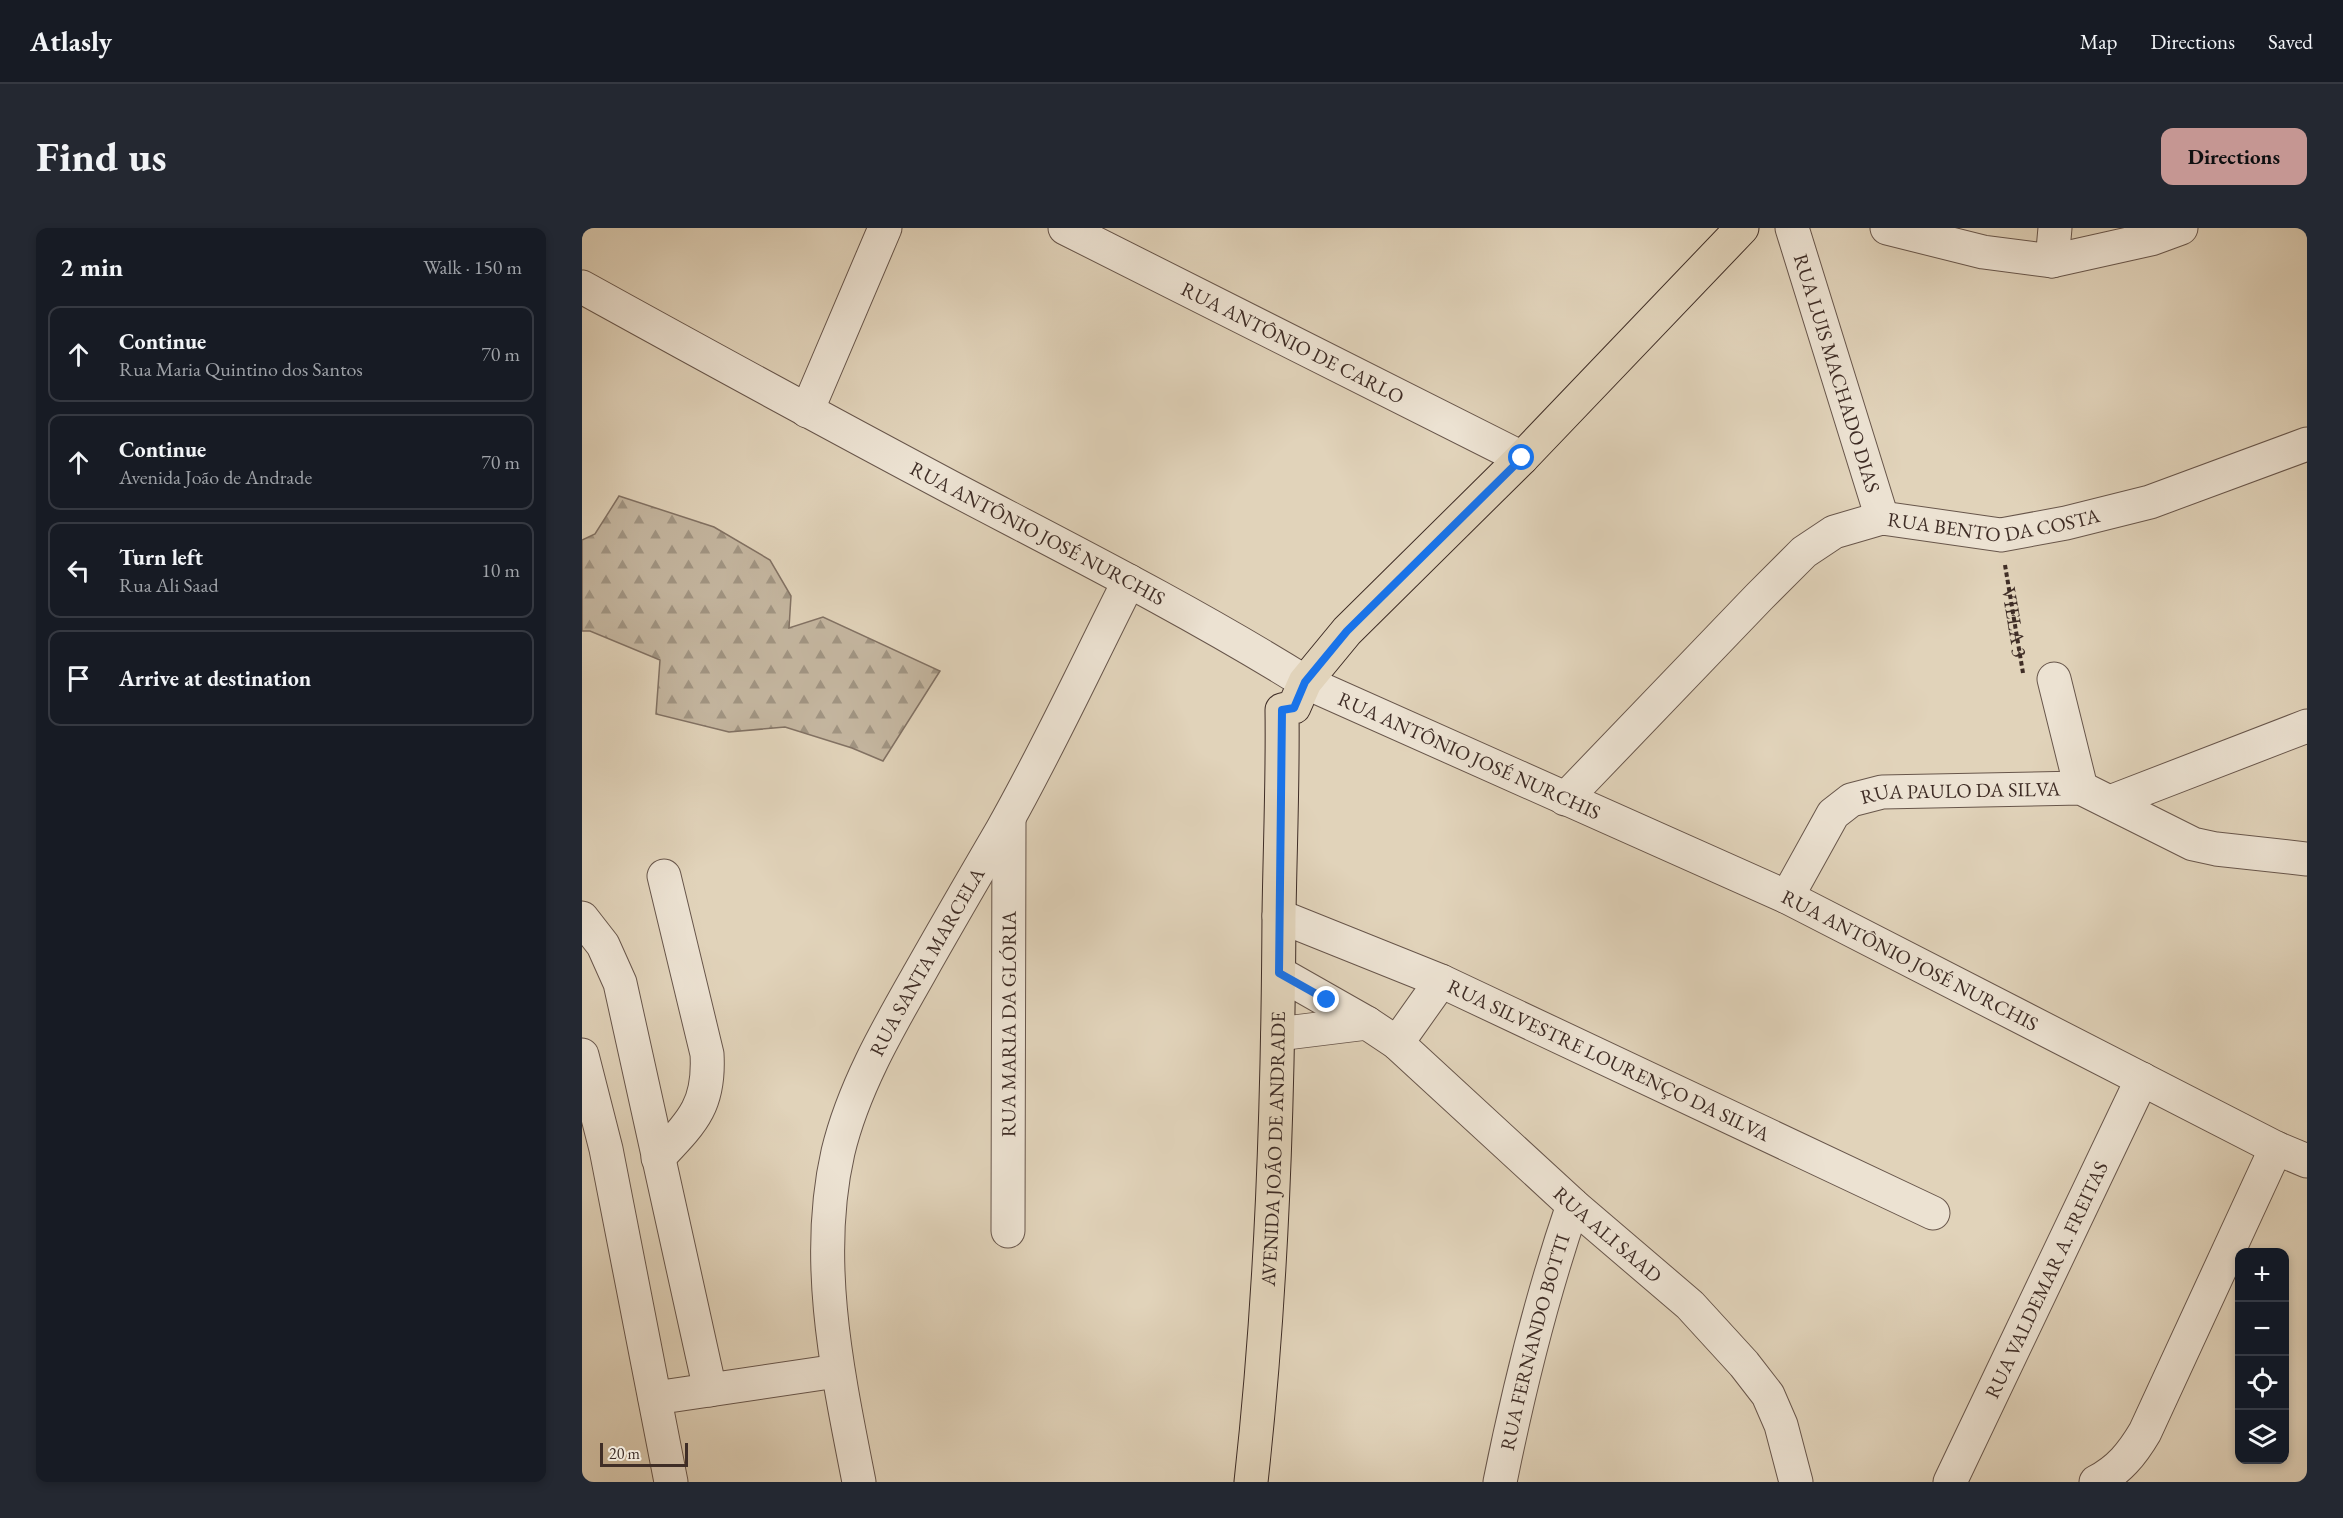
<!DOCTYPE html>
<html lang="en">
<head>
<meta charset="utf-8">
<style>
  :root { --surface:#171b24; --page:#242831; --text:#f1f3f6; --muted:#9ea1a6; --line:#363941; --accent:#c59692 }
  body { margin:0; font-family:"EB Garamond",serif; background:var(--page); color:var(--text) }
  .controls { position:absolute; right:18px; bottom:18px; display:grid; overflow:hidden; border-radius:12px; box-shadow:0 3px 9px #0003 }
  .controls button { width:54px; height:54px; display:grid; place-items:center; padding:0; border:0; border-bottom:2px solid var(--line); background:var(--surface); color:var(--text); font:30px sans-serif }
  .scale { position:absolute; left:18px; bottom:15px; width:88px; box-sizing:border-box; padding-left:6px; border:3px solid #3f2d26; border-top:0; font-size:16px; line-height:21px; white-space:nowrap; color:#3f2d26; -webkit-text-stroke:4px #ece2d2; paint-order:stroke }
  .stop { position:absolute; width:18px; height:18px; margin:-14px; border:4px solid #1a73e8; border-radius:50%; background:#fff }
  .stop.end { background:#1a73e8; border-color:#fff; box-shadow:0 2px 6px #0008 }
  .list { margin:0; padding:0; list-style:none }
  h2 { display:flex; justify-content:space-between; align-items:center; height:78px; margin:0; padding:0 24px; font-size:26px }
  h2 small { font-size:20px; font-weight:400; color:var(--muted) }
  .list li { display:grid; grid-template-columns:39px 1fr auto; gap:18px; align-items:center; box-sizing:border-box; height:96px; margin:0 12px 12px; padding:0 12px; border:2px solid var(--line); border-radius:12px }
  .list b { display:block; font-size:22px; white-space:nowrap }
  .list p { margin:0; font-size:20px; white-space:nowrap; color:var(--muted) }
  .list em { font-size:20px; font-style:normal; color:var(--muted) }
  .icon { flex:none; width:33px; height:33px; fill:none; stroke:currentColor; stroke-width:2; stroke-linecap:round; stroke-linejoin:round }
  .map { position:relative; flex:none; width:1725px; height:1254px; overflow:hidden; border-radius:12px }
  header { display:flex; align-items:center; gap:36px; box-sizing:border-box; height:84px; padding:0 30px; background:var(--surface); border-bottom:2px solid var(--line) }
  header strong { font-size:28px }
  nav { display:flex; gap:33px; margin-inline-start:auto; font-size:21px }
  .intro { display:flex; align-items:center; justify-content:space-between; box-sizing:border-box; height:144px; padding:0 36px }
  h1 { margin:0; font-size:42px }
  .button { padding:15px 27px; border-radius:12px; background:var(--accent); color:#111; font-size:21px; font-weight:700 }
  main { display:flex; gap:36px; padding:0 36px }
  aside { flex:1; background:var(--surface); border-radius:12px; box-shadow:0 3px 9px #0003 }
  .map>svg:first-child { display:block }
</style>
</head>
<body>
<header>
<strong>Atlasly</strong>
<nav><a>Map</a><a>Directions</a><a>Saved</a></nav>
</header>
<div class="intro"><h1>Find us</h1><a class="button">Directions</a></div>
<main>
<aside>
<h2>2 min<small>Walk · 150 m</small></h2>
<ul class="list">
<li><svg class="icon" aria-label="ahead" viewBox="0 0 24 24"><path d="M12 20V5M6 11l6-6 6 6"/></svg><div><b>Continue</b><p>Rua Maria Quintino dos Santos</p></div><em>70 m</em></li>
<li><svg class="icon" aria-label="ahead" viewBox="0 0 24 24"><path d="M12 20V5M6 11l6-6 6 6"/></svg><div><b>Continue</b><p>Avenida João de Andrade</p></div><em>70 m</em></li>
<li><svg class="icon" aria-label="left" viewBox="0 0 24 24"><path d="M17 20v-9H6M10 6l-5 5 5 5"/></svg><div><b>Turn left</b><p>Rua Ali Saad</p></div><em>10 m</em></li>
<li><svg class="icon" aria-label="arrive" viewBox="0 0 24 24"><path d="M6 21V4h12l-3 4 3 4H6"/></svg><div><b>Arrive at destination</b></div></li>
</ul>
</aside>
<div class="map">
<svg width="1725" height="1254" viewBox="0 0 1725 1254">
  <defs>
    <pattern id="forest-firs" width="22" height="20" patternUnits="userSpaceOnUse" patternTransform="scale(1.5)"><rect width="22" height="20" fill="#c5b7a1"/><path d="M5 1l3.5 6h-7zM16 11l3.5 6h-7z" fill="#a19583"/></pattern>
  </defs>
  <rect width="100%" height="100%" fill="#e1d3ba"/>
  <filter id="stains"><feTurbulence type="fractalNoise" baseFrequency=".00333" numOctaves="4"/><feColorMatrix values="0 0 0 0 .2 0 0 0 0 .09 0 0 0 0 .02 0 0 0 .5 -.17"/></filter>
  <radialGradient id="worn" r=".72"><stop offset=".6" stop-color="#630" stop-opacity="0"/><stop offset="1" stop-color="#630" stop-opacity=".3"/></radialGradient>
  <path fill="url(#forest-firs)" stroke="#827264" stroke-width="1.5" d="M37 268 132 299 188 332 209 368 207 400 241 389 358 443 301 533 270 520 203 499 147 504 74 486 78 432 8 403H0V312L13 306Z"/>
  <g fill="none" stroke-linecap="round" stroke-linejoin="round">
    <defs>
      <g id="minor">
        <path id="s2" d="M483 0 940 230"/>
        <path id="s3" d="M1210 0 1300 290"/>
        <path d="M1305 0 1401 24 1470 33 1569 11 1599 0"/>
        <path d="M1470 33 1473 0"/>
        <path id="s4" d="M0 59C123 127 246 194 370 260 488 322 609 383 723 454L1205 669 1694 920 1725 933"/>
        <path d="M225 183 303 0"/>
        <path d="M1472 451 1499 560"/>
        <path id="s5" d="M983 571 1177 369 1222 324 1252 304 1300 290 1419 307 1484 295 1568 274 1725 216"/>
        <path d="M1528 574 1725 498"/>
        <path id="s6" d="M1205 669 1251 586 1269 572 1300 564 1499 560 1611 616 1634 621 1725 631"/>
        <path id="s7" d="M697 688 859 753 1351 985"/>
        <path d="M0 690 21 717 38 755 128 1162"/>
        <path id="s8" d="M697 745 785 795 815 815 991 977 1108 1077 1162 1136 1186 1167 1199 1197 1214 1254"/>
        <path d="M696 806 785 795"/>
        <path d="M815 815 859 753"/>
        <path d="M0 827 24 921 89 1254"/>
        <path d="M76 930C110 894 128 878 125 826L82 648"/>
        <path id="s9" d="M426 1003 427 591"/>
        <path d="M73 1170 255 1143"/>
        <path id="s10" d="M277 1254C256 1147 231 1033 256 924 271 861 305 802 337 746 364 698 392 650 420 602 466 521 505 436 547 353"/>
        <path id="s11" d="M918 1254C937 1160 960 1067 991 977"/>
        <path id="s12" d="M1368 1254 1560 851"/>
        <path d="M1514 1254C1537 1242 1550 1226 1563 1204L1694 920"/>
      </g>
      <g id="major">
        <path id="s13" d="M669 1254C690 1065 696 877 697 687 698 619 701 551 700 482L712 479 723 454 765 403 940 230 1160 0"/>
      </g>
    </defs>
    <use href="#minor" stroke="#68564b" stroke-width="35"/>
    <use href="#major" stroke="#3f2d26" stroke-width="35"/>
    <path stroke="#3f2d26" stroke-width="4" stroke-dasharray="4.5 3" stroke-linecap="butt" id="s1" d="M1423 337 1441 445"/>
    <use href="#minor" stroke="#ece2d2" stroke-width="33"/>
    <use href="#major" stroke="#e1d3ba" stroke-width="33"/>
  </g>
  <g fill="none" stroke-linecap="round" stroke-linejoin="round">
    <path stroke="#1a73e8" stroke-width="8" d="M745 772 697 745 700 482 712 480 723 454 765 403 940 230"/>
  </g>
  <g text-anchor="middle" dominant-baseline="central" stroke-width="6" stroke-linejoin="round" paint-order="stroke">
    <g font-size="20" fill="#3f2d26" stroke="#ece2d2">
      <text stroke="none"><textPath href="#s2" startOffset="255">RUA ANTÔNIO DE CARLO</textPath></text>
      <text stroke="none"><textPath href="#s3" startOffset="152">RUA LUIS MACHADO DIAS</textPath></text>
      <text stroke="none"><textPath href="#s5" startOffset="543">RUA BENTO DA COSTA</textPath></text>
      <text stroke="none"><textPath href="#s4" startOffset="518">RUA ANTÔNIO JOSÉ NURCHIS</textPath></text>
      <text stroke="none"><textPath href="#s1" startOffset="58">VIELA 3</textPath></text>
      <text stroke="none"><textPath href="#s4" startOffset="1004">RUA ANTÔNIO JOSÉ NURCHIS</textPath></text>
      <text stroke="none"><textPath href="#s6" startOffset="228">RUA PAULO DA SILVA</textPath></text>
      <text stroke="none"><textPath href="#s4" startOffset="1490">RUA ANTÔNIO JOSÉ NURCHIS</textPath></text>
      <text stroke="none"><textPath href="#s10" startOffset="544">RUA SANTA MARCELA</textPath></text>
      <text stroke="none"><textPath href="#s9" startOffset="207">RUA MARIA DA GLÓRIA</textPath></text>
      <text stroke="none"><textPath href="#s7" startOffset="360">RUA SILVESTRE LOURENÇO DA SILVA</textPath></text>
      <text stroke="none"><textPath href="#s13" startOffset="334">AVENIDA JOÃO DE ANDRADE</textPath></text>
      <text stroke="none"><textPath href="#s8" startOffset="422">RUA ALI SAAD</textPath></text>
      <text stroke="none"><textPath href="#s12" startOffset="224">RUA VALDEMAR A. FREITAS</textPath></text>
      <text stroke="none"><textPath href="#s11" startOffset="144">RUA FERNANDO BOTTI</textPath></text>
    </g>
  </g>
  <rect width="100%" height="100%" filter="url(#stains)"/>
  <rect width="100%" height="100%" fill="url(#worn)"/>
</svg>
<div class="controls">
<button>+</button>
<button>−</button>
<button><svg class="icon" aria-label="locate" viewBox="0 0 24 24"><circle cx="12" cy="12" r="6"/><path d="M12 2v4M12 18v4M2 12h4M18 12h4"/></svg></button>
<button><svg class="icon" aria-label="layers" viewBox="0 0 24 24"><path d="M12 4l9 5-9 5-9-5zM3 14l9 5 9-5"/></svg></button>
</div>
<div class="scale">20 m</div>
<div class="stop" style="left:940px;top:230px"></div>
<div class="stop end" style="left:745px;top:772px"></div>
</div>
</main>
</body>
</html>
